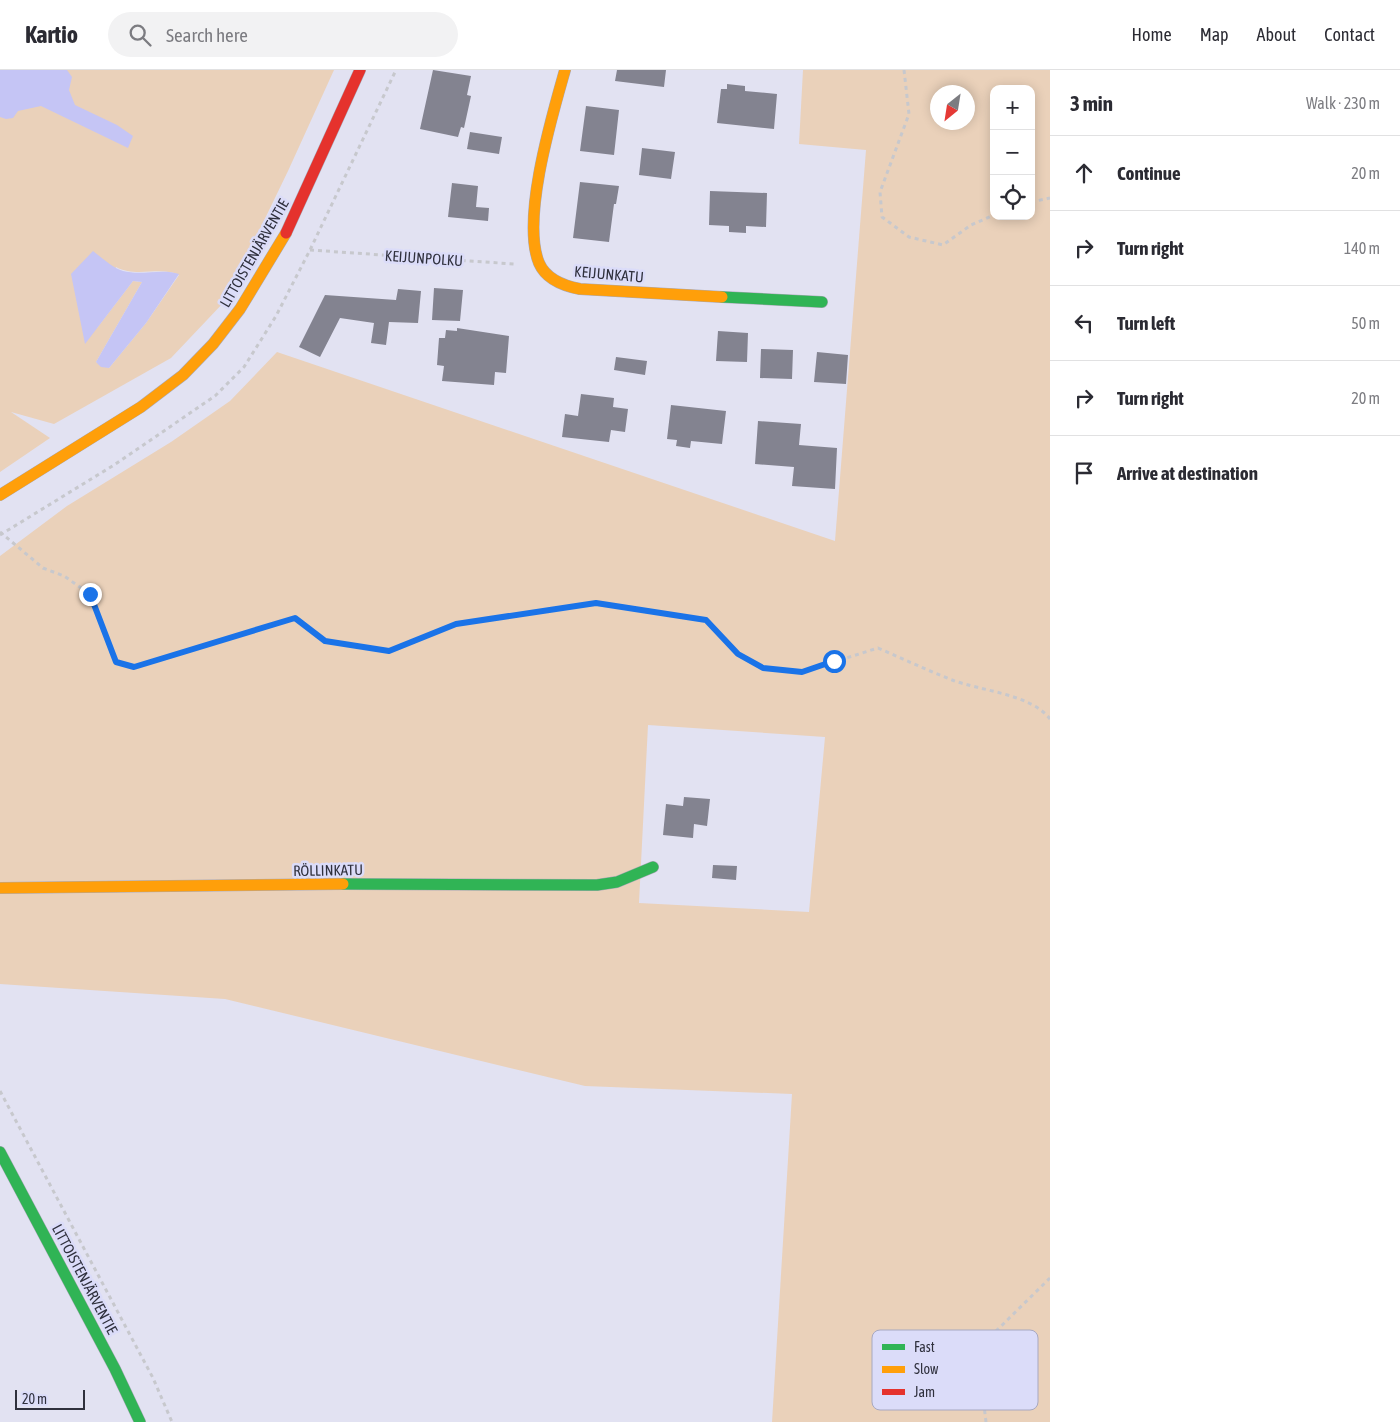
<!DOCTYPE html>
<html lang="en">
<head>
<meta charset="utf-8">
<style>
  :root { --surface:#fff; --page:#f2f2f3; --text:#2b2b33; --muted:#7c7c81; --line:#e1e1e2 }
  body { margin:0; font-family:"Asap Condensed",sans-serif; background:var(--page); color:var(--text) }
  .controls { position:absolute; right:15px; top:15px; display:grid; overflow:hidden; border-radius:10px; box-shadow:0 2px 12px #0003 }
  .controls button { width:45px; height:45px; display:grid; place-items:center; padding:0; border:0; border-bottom:1px solid var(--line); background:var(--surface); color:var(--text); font:25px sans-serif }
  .compass { position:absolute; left:930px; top:15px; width:45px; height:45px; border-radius:50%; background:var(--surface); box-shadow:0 2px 12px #0003; rotate:210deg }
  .scale { position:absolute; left:15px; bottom:12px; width:70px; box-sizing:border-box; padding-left:5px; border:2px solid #2f303d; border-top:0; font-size:14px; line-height:18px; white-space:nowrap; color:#2f303d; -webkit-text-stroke:4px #dbdcf9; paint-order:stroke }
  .stop { position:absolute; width:15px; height:15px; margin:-11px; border:4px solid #1a73e8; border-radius:50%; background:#fff }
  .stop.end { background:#1a73e8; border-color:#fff; box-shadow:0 1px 5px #0008 }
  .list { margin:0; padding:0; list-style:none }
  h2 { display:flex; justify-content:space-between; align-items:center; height:65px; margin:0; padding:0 20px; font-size:21px }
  h2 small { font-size:16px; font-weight:400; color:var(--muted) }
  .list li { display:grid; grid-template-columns:32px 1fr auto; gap:15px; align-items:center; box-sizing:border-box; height:75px; padding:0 20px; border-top:1px solid var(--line) }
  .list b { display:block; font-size:19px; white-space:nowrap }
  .list em { font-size:16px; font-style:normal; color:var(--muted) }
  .icon { flex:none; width:28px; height:28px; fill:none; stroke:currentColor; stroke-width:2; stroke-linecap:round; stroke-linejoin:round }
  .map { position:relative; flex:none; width:1050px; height:1352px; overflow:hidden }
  header { display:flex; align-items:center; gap:30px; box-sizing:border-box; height:70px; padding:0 25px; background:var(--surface); border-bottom:1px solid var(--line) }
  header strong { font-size:24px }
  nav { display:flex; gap:28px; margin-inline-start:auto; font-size:18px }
  .search { width:350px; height:45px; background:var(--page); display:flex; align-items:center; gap:12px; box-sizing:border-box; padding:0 18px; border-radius:28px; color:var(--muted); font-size:19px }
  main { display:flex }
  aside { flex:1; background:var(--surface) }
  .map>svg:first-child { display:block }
</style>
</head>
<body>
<header>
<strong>Kartio</strong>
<div class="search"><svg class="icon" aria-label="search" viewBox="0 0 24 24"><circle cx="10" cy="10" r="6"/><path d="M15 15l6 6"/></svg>Search here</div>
<nav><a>Home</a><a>Map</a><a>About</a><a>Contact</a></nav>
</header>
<main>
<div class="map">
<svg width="1050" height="1352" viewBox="0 0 1050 1352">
  <rect width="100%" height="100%" fill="#e2e2f2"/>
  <path fill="#ead1ba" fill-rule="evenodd" d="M0 0H334L288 101 225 231 171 288 54 354 11 342 50 368 0 402ZM116 197C136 208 160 196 179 205L146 253 109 298 96 292 142 212 133 211 97 258Z
    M803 0H1050V1352H772L792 1024 585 1016 225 929 0 914V486L67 436 171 372 230 331 277 282 835 471 866 80 799 74ZM994 19H1031V146H994ZM938 22H968V52H938ZM648 655 825 667 809 842 639 833Z"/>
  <path fill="#c5c5f5" d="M0 0H67L72 7 69 20 75 35 117 55 133 66 128 78 41 36 18 41 13 48 6 49 0 47Z
    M93 181C102 188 113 198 123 201 142 206 162 198 179 204L146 253 109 298 101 297 96 292 142 212 133 211 85 274 71 204Z"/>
  <path fill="#838390" d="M433 0 471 6 467 25 471 26 464 58 461 57 458 67 420 59Z
    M617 0H666L664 17 615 11Z
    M727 14 745 16V21L777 24 774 59 717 53 721 19H727Z
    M586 36 619 40 614 85 580 81Z
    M470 62 502 67 499 84 467 79Z
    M642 78 675 82 671 109 639 105Z
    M580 112 619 116 616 134H614L609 172 573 168Z
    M452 113 478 116 476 137 489 138 488 151 448 147Z
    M710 121 767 123 766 157 746 156V163L729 162V156L709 155Z
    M434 218 463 220 460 251 432 250Z
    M398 219 421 221 418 253 389 252 386 275 371 273 374 253 340 248 320 287 299 277 325 225 396 230Z
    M457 258 509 266 506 303 495 302 494 315 442 311 444 296 437 295 439 268H445L446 260 457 261Z
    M718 261 748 263 747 292 716 291Z
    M761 279 793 280 792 309 760 308Z
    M817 282 848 285 846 314 814 312Z
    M616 287 647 291 645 305 614 300Z
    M581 324 614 328 613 337 628 339 625 362 611 360 609 372 562 367 565 344 578 346Z
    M671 335 726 341 722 374 691 371 690 378 676 376 677 370 667 369Z
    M758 351 801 354 799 375 837 378 835 419 792 416 794 397 755 394Z
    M684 727 710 729 707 756 694 754 693 768 663 765 666 734 683 736Z
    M713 795 737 796 736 810 712 808Z"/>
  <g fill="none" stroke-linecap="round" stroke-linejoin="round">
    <defs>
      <path id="fast" d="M722 227 822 232
        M343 814 597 815 617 812 653 797
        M0 1082 115 1299 140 1352"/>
      <path id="slow" d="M565 0C552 46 521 149 539 193 546 209 564 216 580 219L722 227
        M0 425 141 337 183 305 213 274 240 239 286 163
        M0 818 343 814"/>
      <path id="jam" d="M286 163 360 0"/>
    </defs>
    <use href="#fast" stroke="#a8a8b6" stroke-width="12"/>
    <use href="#slow" stroke="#a8a8b6" stroke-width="12"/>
    <use href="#jam" stroke="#a8a8b6" stroke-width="12"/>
    <path stroke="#c7c8cd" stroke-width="3" stroke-dasharray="4 4" stroke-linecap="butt" d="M904 0 909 44 880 122 882 147 909 167 943 175 971 155 994 145
      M1031 132 1050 128
      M310 180 514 194
      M0 462 43 498 64 506 90 524 116 591 134 597 295 548 325 571 389 581 455 554 596 533 707 550 737 585 763 598 802 602 878 578C903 589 927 600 952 610 981 621 1031 624 1050 649
      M0 465 114 395 215 326 244 297 276 246 310 180 396 0
      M0 1021 153 1308 172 1352
      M986 1352 979 1294 989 1268 1050 1208"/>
    <use href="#fast" stroke="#30b455" stroke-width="11"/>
    <use href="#slow" stroke="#ff9f0a" stroke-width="11"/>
    <use href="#jam" stroke="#e5322d" stroke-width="11"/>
  </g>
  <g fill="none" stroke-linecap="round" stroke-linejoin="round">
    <path stroke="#1a73e8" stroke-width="6" d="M90 524 116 592 134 597 295 548 325 571 389 581 456 554 596 533 706 550 738 584 763 598 802 602 834 591"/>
  </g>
  <g text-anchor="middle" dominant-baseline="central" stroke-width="5" stroke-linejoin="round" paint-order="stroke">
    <g font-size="15" fill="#2f303d" stroke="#dbdcf9">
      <text transform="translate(254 183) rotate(-60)">LITTOISTENJÄRVENTIE</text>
      <text transform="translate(424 188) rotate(4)">KEIJUNPOLKU</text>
      <text transform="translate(609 204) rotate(5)">KEIJUNKATU</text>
      <text transform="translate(328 800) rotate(-1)">RÖLLINKATU</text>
      <text transform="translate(85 1209) rotate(62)">LITTOISTENJÄRVENTIE</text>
    </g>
  </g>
  <rect x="872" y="1260" width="166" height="80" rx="8" fill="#dbdcf9" stroke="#a7a8c1" stroke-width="1"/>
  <rect x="882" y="1274" width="23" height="6" fill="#30b455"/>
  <rect x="882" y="1296" width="23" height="7" fill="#ff9f0a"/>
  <rect x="882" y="1319" width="23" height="6" fill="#e5322d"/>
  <g font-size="14" fill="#2f303d">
    <text x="914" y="1282">Fast</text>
    <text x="914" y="1304">Slow</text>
    <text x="914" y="1327">Jam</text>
  </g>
</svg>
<div class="controls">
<button>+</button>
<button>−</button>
<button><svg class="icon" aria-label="locate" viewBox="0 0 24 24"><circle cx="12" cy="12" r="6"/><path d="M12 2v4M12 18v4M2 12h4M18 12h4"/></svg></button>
</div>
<svg class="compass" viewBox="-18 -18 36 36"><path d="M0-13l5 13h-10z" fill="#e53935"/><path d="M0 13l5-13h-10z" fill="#7c7c81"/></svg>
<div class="scale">20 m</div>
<div class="stop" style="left:834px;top:591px"></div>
<div class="stop end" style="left:90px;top:524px"></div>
</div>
<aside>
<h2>3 min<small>Walk · 230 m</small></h2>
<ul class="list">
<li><svg class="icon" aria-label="ahead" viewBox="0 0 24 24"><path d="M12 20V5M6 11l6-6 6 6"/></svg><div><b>Continue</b></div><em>20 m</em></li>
<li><svg class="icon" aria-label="right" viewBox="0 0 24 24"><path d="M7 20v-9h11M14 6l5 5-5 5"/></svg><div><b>Turn right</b></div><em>140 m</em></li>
<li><svg class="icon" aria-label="left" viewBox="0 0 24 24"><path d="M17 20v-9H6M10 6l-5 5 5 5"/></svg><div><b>Turn left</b></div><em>50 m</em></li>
<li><svg class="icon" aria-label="right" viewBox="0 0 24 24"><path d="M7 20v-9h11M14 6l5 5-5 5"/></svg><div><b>Turn right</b></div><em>20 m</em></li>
<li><svg class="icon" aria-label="arrive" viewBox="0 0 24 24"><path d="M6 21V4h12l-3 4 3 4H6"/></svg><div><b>Arrive at destination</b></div></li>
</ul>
</aside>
</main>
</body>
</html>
